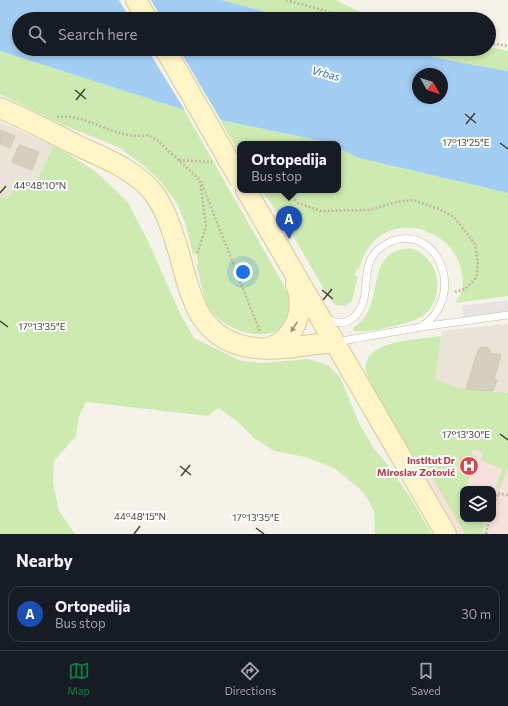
<!DOCTYPE html>
<html lang="en">
<head>
<meta charset="utf-8">
<style>
  :root { --surface:#171b24; --page:#20242c; --text:#f1f3f6; --muted:#9ea1a6; --line:#363941; --accent:#0b8043 }
  body { margin:0; font-family:Commissioner,sans-serif; background:var(--page); color:var(--text) }
  .controls { position:absolute; right:12px; bottom:12px; display:grid; overflow:hidden; border-radius:8px; box-shadow:0 2px 6px #0003 }
  .controls button { width:36px; height:36px; display:grid; place-items:center; padding:0; border:0; border-bottom:1px solid var(--line); background:var(--surface); color:var(--text); font:20px sans-serif }
  .compass { position:absolute; left:412px; top:68px; width:36px; height:36px; border-radius:50%; background:var(--surface); box-shadow:0 2px 6px #0003; rotate:129deg }
  .you { position:absolute; left:243px; top:272px; width:14px; height:14px; margin:-10px; border:3px solid #fff; border-radius:50%; background:#1a73e8; box-shadow:0 0 0 6px #1a73e833 }
  .badge { display:grid; place-items:center; width:26px; height:26px; border-radius:50%; background:var(--accent); color:#fff; font-size:13px; font-weight:700 }
  .pin { position:absolute; translate:-50% -33px; filter:drop-shadow(0 1px 2px #0008) }
  .pin::after { content:''; position:absolute; top:21px; width:14px; height:12px; background:inherit; clip-path:polygon(0 0,100% 0,50% 100%) }
  .popup { position:absolute; left:237px; top:141px; width:104px; height:52px; box-sizing:border-box; display:grid; place-content:center; border-radius:8px; background:var(--surface); filter:drop-shadow(0 1px 3px #0005); font-size:13px; white-space:nowrap; color:var(--muted) }
  .popup b { font-size:15px; color:var(--text) }
  .popup::after { content:''; position:absolute; left:50%; top:100%; margin-left:-8px; border:8px solid transparent; border-top-color:var(--surface) }
  .list { margin:0; padding:0; list-style:none }
  h2 { display:flex; justify-content:space-between; align-items:center; height:52px; margin:0; padding:0 16px; font-size:17px }
  h2 small { font-size:13px; font-weight:400; color:var(--muted) }
  .list li { display:grid; grid-template-columns:26px 1fr auto; gap:12px; align-items:center; box-sizing:border-box; height:56px; margin:0 8px 8px; padding:0 8px; border:1px solid var(--line); border-radius:12px }
  .list b { display:block; font-size:15px; white-space:nowrap }
  .list p { margin:0; font-size:13px; white-space:nowrap; color:var(--muted) }
  .list em { font-size:13px; font-style:normal; color:var(--muted) }
  .icon { flex:none; width:22px; height:22px; fill:none; stroke:currentColor; stroke-width:2; stroke-linecap:round; stroke-linejoin:round }
  .map { position:relative; flex:none; width:508px; height:534px; overflow:hidden }
  .search { position:absolute; background:var(--surface); box-shadow:0 2px 6px #0003; left:12px; right:12px; top:12px; height:44px; display:flex; align-items:center; gap:10px; box-sizing:border-box; padding:0 14px; border-radius:22px; color:var(--muted); font-size:15px }
  .sheet { height:116px; background:var(--surface) }
  nav { display:flex; justify-content:space-around; align-items:center; box-sizing:border-box; height:56px; border-top:1px solid var(--line); background:var(--surface); font-size:11px; color:var(--muted) }
  nav a { display:grid; justify-items:center; gap:2px }
  nav .on { color:var(--accent) }
  .map>svg:first-child { display:block }
</style>
</head>
<body>
<div class="map">
<svg width="508" height="534" viewBox="0 0 508 534">
  <rect width="100%" height="100%" fill="#f5f2e9"/>
  <path fill="#e9e4d6" d="M0 122 53 145 34 191 8 199 0 196Z
    M508 324V393L458 388 434 379 442 331Z"/>
  <path fill="#f6e1dc" fill-rule="evenodd" d="M458 388 508 404V534H454L424 484ZM463 489H493V519H463Z"/>
  <path fill="#cdebb0" d="M221 0H335L375 19H293Z
    M489 47 508 51V71L442 59 404 49H489Z
    M0 51 184 110 283 284C286 291 292 300 291 307 287 350 229 335 211 311 202 299 201 280 197 267L198 262 196 253 193 255 185 222 176 202 161 182 142 164 118 147 63 125 0 94Z
    M220 120 322 141 329 144H240V154Z
    M53 145 95 171 127 201 147 239 181 315 194 338 241 361 263 363 308 359 328 365 340 377 360 425 374 449 384 460 408 494 432 534H375L374 511 369 501 361 490 334 468 305 457 274 451 254 438 237 421 218 408 208 416 86 402 79 416 76 436 54 461 53 483 59 511 75 534H0V196L8 199 17 183 34 191Z
    M338 148 359 158 508 193V296L455 303C457 299 461 295 462 290 471 228 378 197 359 269H357L355 276H358L352 301 345 306 335 305 329 298 286 223 261 190H338Z
    M410 248C439 256 447 295 424 315 412 324 368 333 353 331V328C389 307 360 252 410 248Z
    M441 336 435 379 458 388 508 393V466L500 489 496 487 502 469 480 460 483 453 473 449 471 454 477 457 465 489H463L459 504 463 506V519H485L483 534H465L429 472 424 484 381 406 366 372C361 339 419 340 441 336Z"/>
  <path fill="#e6e4e0" d="M508 300V313L464 321 462 306Z"/>
  <path fill="#a3cef4" fill-rule="evenodd" d="M0 0H221L293 19H19V49H404L442 59 508 71V193L359 158 338 148V144H329L322 141 220 120 184 110 0 51ZM418 74H442V98H418Z"/>
  <path fill="#f5f2e9" d="M119 0H151L162 19H130Z
    M147 49H179L222 122 186 112Z"/>
  <path fill="#d7cfbd" stroke="#d2c7b0" d="M0 130 15 136 10 148 0 144Z
    M19 145 39 152 32 170 12 162Z
    M481 347 488 348 492 353 501 355 494 380H497L493 391 466 389 478 350Z"/>
  <g fill="none" stroke-linecap="round" stroke-linejoin="round">
    <defs>
      <path id="lane" d="M325 317C335 323 343 326 353 318 371 302 362 281 370 261 374 251 385 243 395 240 441 228 466 298 421 327
        M336 342 421 327 508 315"/>
      <path id="secondary" d="M136 0 147 19
        M0 108C26 119 51 132 76 145 102 157 137 170 155 195 167 212 173 234 179 253 185 274 190 298 201 316 231 363 289 347 334 342
        M246 190 446 534
        M269 348C296 338 306 310 296 284"/>
    </defs>
    <use href="#lane" stroke="#c1bbab" stroke-width="8"/>
    <use href="#secondary" stroke="#d7c997" stroke-width="22"/>
    <path stroke="#c3b89b" stroke-width="2.5" stroke-dasharray="2 2" stroke-linecap="butt" d="M286 0 354 19
      M489 43 508 46
      M57 117C86 112 115 141 148 135L157 140 200 180 206 226 197 255
      M179 160 212 162
      M202 184 260 332
      M287 190 298 203 321 211 369 210 397 202 413 200 439 209 454 217 475 244 478 265 476 278 465 289 455 292
      M493 508 498 493 507 495 508 493
      M486 534 489 519"/>
    <use href="#lane" stroke="#fff" stroke-width="7"/>
    <use href="#secondary" stroke="#fff5c9" stroke-width="20"/>
    <defs>
      <path id="secondary-bridge" d="M165 49 240 180"/>
    </defs>
    <use href="#secondary-bridge" stroke="#d7c997" stroke-width="22" stroke-linecap="butt"/>
    <use href="#secondary-bridge" stroke="#fff5c9" stroke-width="20"/>
  </g>
  <defs><path id="oneway-solid" d="M-6-.8H1V-3.2L6.5 0L1 3.2V.8H-6Z"/></defs>
  <use fill="#9b9379" href="#oneway-solid" transform="translate(294 327) rotate(122)"/>
  <path fill="none" stroke="#494337" stroke-width="1.5" d="M75 90 86 99M76 100 85 89M465 114 476 123M466 124 475 113M500 143 508 149M0 193 6 186M322 290 333 299M323 300 332 289M0 321 8 327M500 434 508 440M180 466 191 475M181 476 190 465M256 528 264 534M134 534 140 526"/>
  <defs>
    <symbol id="hospital-disc" viewBox="-11 -11 22 22"><circle r="9.5" fill="#e0444e" stroke="#fff"/><path d="M-5-5h3v3.5h4V-5h3V5h-3V1.5h-4V5h-3Z" fill="#fff"/></symbol>
  </defs>
  <g fill-rule="evenodd">
    <use href="#hospital-disc" x="458" y="455" width="22" height="22"/>
  </g>
  <g text-anchor="middle" dominant-baseline="central" stroke-width="4" stroke-linejoin="round" paint-order="stroke">
    <g font-size="10" font-weight="bold" fill="#be3a42" stroke="#fff" text-anchor="end">
      <text x="455" y="460">Institut Dr<tspan x="455" dy="12">Miroslav Zotović</tspan></text>
    </g>
    <g font-size="11" font-style="italic" fill="#2a75bb" stroke="#fff">
      <text transform="translate(326 73) rotate(15)">Vrbas</text>
    </g>
  </g>
  <g font-size="10" text-anchor="middle" fill="#494337" stroke="#fff" stroke-width="4" stroke-linejoin="round" paint-order="stroke">
    <text x="466" y="146">17°13'25"E</text>
    <text x="40" y="189">44°48'10"N</text>
    <text x="42" y="330">17°13'35"E</text>
    <text x="466" y="438">17°13'30"E</text>
    <text x="140" y="520">44°48'15"N</text>
    <text x="256" y="521">17°13'35"E</text>
  </g>
</svg>
<div class="controls">
<button><svg class="icon" aria-label="layers" viewBox="0 0 24 24"><path d="M12 4l9 5-9 5-9-5zM3 14l9 5 9-5"/></svg></button>
</div>
<svg class="compass" viewBox="-18 -18 36 36"><path d="M0-13l5 13h-10z" fill="#e53935"/><path d="M0 13l5-13h-10z" fill="#9ea1a6"/></svg>
<div class="you"></div>
<div class="pin badge" style="left:289px;top:239px;background:#1a4fb4">A</div>
<div class="popup"><b>Ortopedija</b>Bus stop</div>
<div class="search"><svg class="icon" aria-label="search" viewBox="0 0 24 24"><circle cx="10" cy="10" r="6"/><path d="M15 15l6 6"/></svg>Search here</div>
</div>
<section class="sheet">
<h2>Nearby<small></small></h2>
<ul class="list">
<li><span class="badge" style="background:#1a4fb4">A</span><div><b>Ortopedija</b><p>Bus stop</p></div><em>30 m</em></li>
</ul>
</section>
<nav>
<a class="on"><svg class="icon" aria-label="map" viewBox="0 0 24 24"><path d="M3 6l6-2 6 2 6-2v14l-6 2-6-2-6 2zM9 4v14M15 6v14"/></svg>Map</a>
<a><svg class="icon" aria-label="directions" viewBox="0 0 24 24"><path d="M12 3l9 9-9 9-9-9zM9 14v-3h6M13 9l2 2-2 2"/></svg>Directions</a>
<a><svg class="icon" aria-label="saved" viewBox="0 0 24 24"><path d="M7 4h10v16l-5-4-5 4z"/></svg>Saved</a>
</nav>
</body>
</html>
